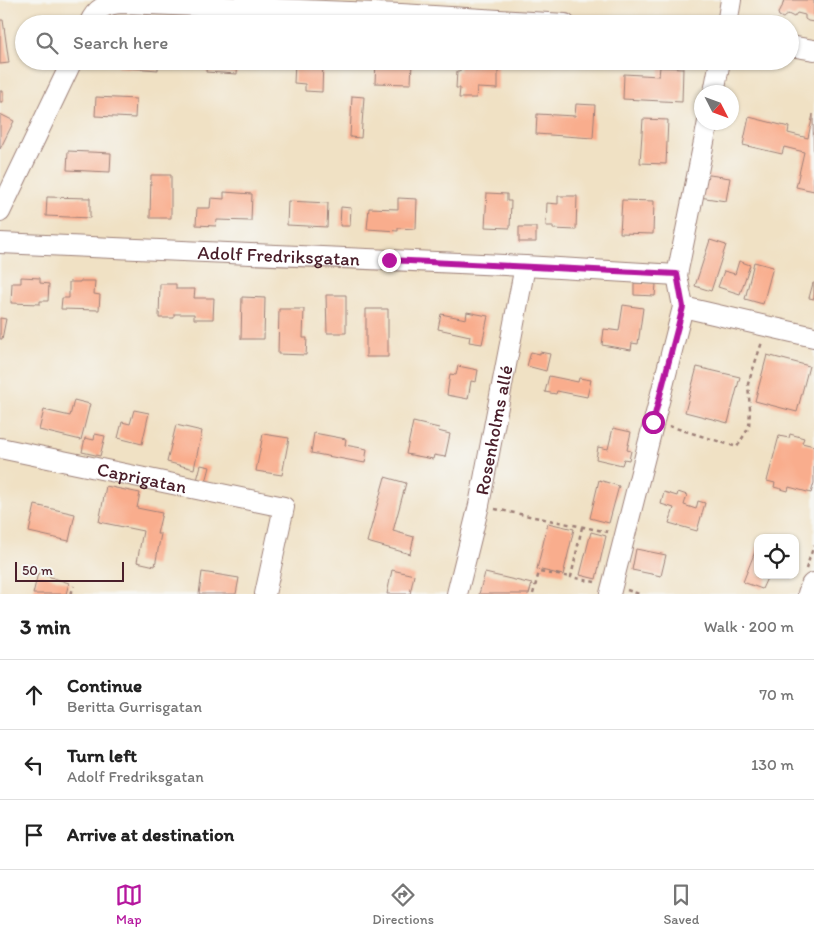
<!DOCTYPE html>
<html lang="en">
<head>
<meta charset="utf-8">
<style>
  :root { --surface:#fff; --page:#f2f2f2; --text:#222; --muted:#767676; --line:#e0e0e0; --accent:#b5179e }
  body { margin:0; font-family:Itim,sans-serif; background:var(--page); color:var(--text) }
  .controls { position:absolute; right:15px; bottom:15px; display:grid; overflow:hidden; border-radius:10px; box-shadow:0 1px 4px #0004 }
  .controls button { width:45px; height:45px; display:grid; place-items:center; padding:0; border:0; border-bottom:1px solid var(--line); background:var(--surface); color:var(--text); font:25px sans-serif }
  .compass { position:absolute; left:694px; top:85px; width:45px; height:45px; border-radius:50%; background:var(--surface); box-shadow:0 1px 4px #0004; rotate:132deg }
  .scale { position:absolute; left:15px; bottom:12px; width:109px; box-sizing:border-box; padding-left:5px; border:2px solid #4a1f2b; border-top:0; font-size:14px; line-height:18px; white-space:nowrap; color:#4a1f2b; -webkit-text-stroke:4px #f6f6f2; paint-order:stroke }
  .stop { position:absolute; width:15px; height:15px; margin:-11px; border:4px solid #b5179e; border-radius:50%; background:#fff }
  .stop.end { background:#b5179e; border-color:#fff; box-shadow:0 1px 5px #0008 }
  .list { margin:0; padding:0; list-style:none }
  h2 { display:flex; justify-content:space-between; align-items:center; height:65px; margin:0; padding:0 20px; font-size:21px }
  h2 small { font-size:16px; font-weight:400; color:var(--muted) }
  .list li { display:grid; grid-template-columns:32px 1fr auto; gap:15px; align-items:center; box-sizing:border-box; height:70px; padding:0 20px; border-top:1px solid var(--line) }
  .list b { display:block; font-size:19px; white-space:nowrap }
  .list p { margin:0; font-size:16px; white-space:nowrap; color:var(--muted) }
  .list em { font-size:16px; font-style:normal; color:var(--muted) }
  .icon { flex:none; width:28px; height:28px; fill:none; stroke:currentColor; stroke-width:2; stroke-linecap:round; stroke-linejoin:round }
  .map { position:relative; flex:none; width:814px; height:594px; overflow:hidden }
  .search { position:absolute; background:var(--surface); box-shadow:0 1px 4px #0004; left:15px; right:15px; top:15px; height:55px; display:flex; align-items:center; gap:12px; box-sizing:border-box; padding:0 18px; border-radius:28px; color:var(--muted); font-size:19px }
  .sheet { height:275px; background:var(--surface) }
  nav { display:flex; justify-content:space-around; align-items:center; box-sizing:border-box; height:70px; border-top:1px solid var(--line); background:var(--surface); font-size:14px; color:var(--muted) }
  nav a { display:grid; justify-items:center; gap:2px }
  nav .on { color:var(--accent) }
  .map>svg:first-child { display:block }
</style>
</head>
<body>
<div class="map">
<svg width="814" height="594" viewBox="0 0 814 594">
  <rect width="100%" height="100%" fill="#f6f6f2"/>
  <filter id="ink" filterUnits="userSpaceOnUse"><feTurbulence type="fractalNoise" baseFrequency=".02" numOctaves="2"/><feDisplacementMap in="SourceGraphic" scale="10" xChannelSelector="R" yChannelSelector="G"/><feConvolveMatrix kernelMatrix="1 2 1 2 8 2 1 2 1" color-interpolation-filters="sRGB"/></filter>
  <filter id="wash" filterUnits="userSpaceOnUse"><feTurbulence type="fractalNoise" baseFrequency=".0096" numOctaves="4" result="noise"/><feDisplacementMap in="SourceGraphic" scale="20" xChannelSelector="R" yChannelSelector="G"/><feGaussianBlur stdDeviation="1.12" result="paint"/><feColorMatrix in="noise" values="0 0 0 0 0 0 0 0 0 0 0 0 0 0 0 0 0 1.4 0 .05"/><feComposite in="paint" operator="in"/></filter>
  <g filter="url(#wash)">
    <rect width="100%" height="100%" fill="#f0e1c4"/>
    <g id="blocks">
      <path fill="#f9ad8d" d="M784 0H814V22L808 21 805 19V15L797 13 794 17 788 14 783 18 779 16 778 13 782 7Z
        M0 20H3L9 63 0 64Z
        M118 61H158V70L118 67Z
        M207 61H238L237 74 206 72Z
        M295 61H323L322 92 305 91V84L294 83Z
        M376 61H412L411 84 375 83Z
        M460 61 498 62V89L477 88 476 98H459L460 88H456L457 71H460Z
        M660 67 683 68 682 102 623 99 624 74 659 76Z
        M0 91H3V102H0Z
        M352 96 364 97 361 138 350 137Z
        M96 97 136 99 135 118 95 116Z
        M576 104 595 105 593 138 536 134 537 114 575 116Z
        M0 114 14 121 0 149Z
        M813 114 814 191 796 187 804 152 784 147 782 154 743 145 749 117 789 127 788 133 808 138Z
        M643 119 668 120 666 164 640 163Z
        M68 151 111 153 110 172 67 170Z
        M703 174 730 178 726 201 699 197Z
        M151 175H171V218H150Z
        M224 192 252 194 251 221 217 220 216 226 196 225 197 208H210L211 198 224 199Z
        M487 193 507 194V201H511L510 228 485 227Z
        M558 196H577L576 230 553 229V226H546L547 203 558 204Z
        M47 197 90 198V218L46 216Z
        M398 198 417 199 416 229 398 228V231L367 229 369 208 398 209Z
        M622 200 654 201 653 234 620 233Z
        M288 201 328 203 327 227 287 225Z
        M341 207 351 208 350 226H340Z
        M519 227H536V242H519Z
        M710 240 726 245 711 291 695 286Z
        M739 261 750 265 740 294 718 287 724 271 735 274Z
        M754 262 773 267 763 304 745 299Z
        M21 277 40 278V283L49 284 48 301H40V304L11 303 12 283H21Z
        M80 281H95L94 294 100 295 99 310 61 309 62 298H69V282H80Z
        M634 283 656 284 655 296 634 295Z
        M813 283H814V299L809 298Z
        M160 284H176V289H195L194 298H214L213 319H194V314H174V318H159Z
        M326 295H346V333H327Z
        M242 297 265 298 264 339H241Z
        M623 305 643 308 638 344 632 343 631 350 602 345 604 329 619 331Z
        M279 309H304L303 338H307L306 355 278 354Z
        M366 309H388V357H366Z
        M467 312 488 316 482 344 469 342 470 336 438 329 441 314 466 319Z
        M0 318 6 319 2 339H0Z
        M531 352 540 354V352L550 354 546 371 527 366Z
        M767 355 809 366 797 412 755 401Z
        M458 366 478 370 476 382 471 381 468 399 447 395 450 374 456 375Z
        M697 367 740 377 728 423 685 412Z
        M549 376 578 382 579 378 591 380 587 397 557 391 556 394 545 392Z
        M74 400 90 404 81 440 39 430 44 410 70 416Z
        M134 410 149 413 142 444 118 438 122 422 130 424Z
        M413 422 439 428 438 431 450 434 445 457 434 455 433 459 406 454Z
        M176 425 202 431 194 469 167 462Z
        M613 428 631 432 627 450 631 451 629 460 624 459 622 465 596 459 598 447 608 449Z
        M314 433 346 439 345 445 367 449 365 463 311 453Z
        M95 434 105 436 100 456 82 452 85 438 94 440Z
        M263 434 289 438 282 475 256 471Z
        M790 434 804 438 802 443 814 446V483L811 493 789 487 788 491 774 487 775 483 767 481 779 436 789 438Z
        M201 465 210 467 206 482 197 480Z
        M385 477 406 483 393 531 414 537 410 554 367 542Z
        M599 480 619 486 609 523 590 518Z
        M106 486 140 493 137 508 162 513 157 534H161L155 566 137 562 143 531 99 522Z
        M664 492 677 496 678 492 687 495 684 505 696 509 698 501 705 503 697 531 669 523 674 508 661 504Z
        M35 505 75 514 69 541 29 532Z
        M548 523 574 529 563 575 537 569Z
        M591 532 606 536 596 579 580 575Z
        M758 544V575H763L767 578 762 589 743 582Z
        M636 549 666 555 661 576 632 570Z
        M392 570 414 575 410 594H387Z
        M202 572 239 578 236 594H199Z
        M38 573 69 583 66 594H33Z
        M485 573 532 584 529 594H479Z"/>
    </g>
  </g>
  <g filter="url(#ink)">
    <use href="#blocks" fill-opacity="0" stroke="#9d8078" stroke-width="1"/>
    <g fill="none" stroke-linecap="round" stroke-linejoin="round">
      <defs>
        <g id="minor">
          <path d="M89 24C96 8 105 4 122 3L401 14 565 24"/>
          <path d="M727 24 731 0"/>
          <path d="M790 46 814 50"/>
          <path d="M714 92 720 61"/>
          <path d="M0 212 72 61"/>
          <path id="s1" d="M0 243 525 266 677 275"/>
          <path d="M683 307 814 337"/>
          <path id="s2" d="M0 448 284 507 265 594"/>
          <path id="s3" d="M457 594 479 505 525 266"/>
          <path d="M610 594 683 307 677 275 708 122"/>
        </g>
        <path id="major" d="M811 594 814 586"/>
      </defs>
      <use href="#minor" stroke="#9d8078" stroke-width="22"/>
      <use href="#major" stroke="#9d8078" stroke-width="28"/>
      <path stroke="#9d8078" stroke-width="2.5" stroke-dasharray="4 4" stroke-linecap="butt" d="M669 426 737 447 749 427 750 409 748 384 762 342
        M495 509 608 532
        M582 527 571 577 595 582
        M806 569 814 545
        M627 590 639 594
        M71 594 74 586
        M533 594 539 572 571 577"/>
      <use href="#minor" stroke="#fff" stroke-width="20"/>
      <use href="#major" stroke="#fff" stroke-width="26"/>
    </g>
  </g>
  <g fill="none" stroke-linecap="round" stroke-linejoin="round" filter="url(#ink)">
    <path stroke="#b5179e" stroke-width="6" d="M389 260 677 274 683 307 653 422"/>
  </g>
  <g text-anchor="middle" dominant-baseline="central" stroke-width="4" stroke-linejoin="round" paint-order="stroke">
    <g font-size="19" fill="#4a1f2b" stroke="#f6f6f2">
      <text stroke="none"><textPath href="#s1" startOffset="279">Adolf Fredriksgatan</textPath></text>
      <text stroke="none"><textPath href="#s3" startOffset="168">Rosenholms allé</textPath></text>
      <text stroke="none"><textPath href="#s2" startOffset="145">Caprigatan</textPath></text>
    </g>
  </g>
</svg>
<div class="controls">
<button><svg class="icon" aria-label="locate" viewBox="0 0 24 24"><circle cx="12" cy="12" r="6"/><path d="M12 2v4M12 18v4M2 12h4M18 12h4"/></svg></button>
</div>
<svg class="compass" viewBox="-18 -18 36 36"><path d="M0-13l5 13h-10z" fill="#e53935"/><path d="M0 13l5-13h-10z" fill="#767676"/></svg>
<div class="scale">50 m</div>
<div class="stop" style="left:653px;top:422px"></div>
<div class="stop end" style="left:389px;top:260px"></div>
<div class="search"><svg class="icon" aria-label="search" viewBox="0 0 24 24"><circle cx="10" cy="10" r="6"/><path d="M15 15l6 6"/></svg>Search here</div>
</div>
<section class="sheet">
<h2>3 min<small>Walk · 200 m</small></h2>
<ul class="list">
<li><svg class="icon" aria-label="ahead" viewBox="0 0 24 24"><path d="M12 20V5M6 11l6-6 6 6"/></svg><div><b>Continue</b><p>Beritta Gurrisgatan</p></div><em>70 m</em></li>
<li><svg class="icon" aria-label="left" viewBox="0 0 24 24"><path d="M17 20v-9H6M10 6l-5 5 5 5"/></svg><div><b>Turn left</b><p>Adolf Fredriksgatan</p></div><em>130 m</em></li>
<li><svg class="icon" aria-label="arrive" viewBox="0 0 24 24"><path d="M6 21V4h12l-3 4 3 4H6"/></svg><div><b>Arrive at destination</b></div></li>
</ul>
</section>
<nav>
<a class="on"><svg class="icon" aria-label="map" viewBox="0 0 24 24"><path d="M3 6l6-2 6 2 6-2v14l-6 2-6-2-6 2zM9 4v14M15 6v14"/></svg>Map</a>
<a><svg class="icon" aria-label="directions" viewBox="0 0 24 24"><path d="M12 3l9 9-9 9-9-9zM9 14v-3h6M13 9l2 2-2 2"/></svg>Directions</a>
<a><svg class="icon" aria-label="saved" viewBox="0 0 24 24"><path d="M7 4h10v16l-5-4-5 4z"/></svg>Saved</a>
</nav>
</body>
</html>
